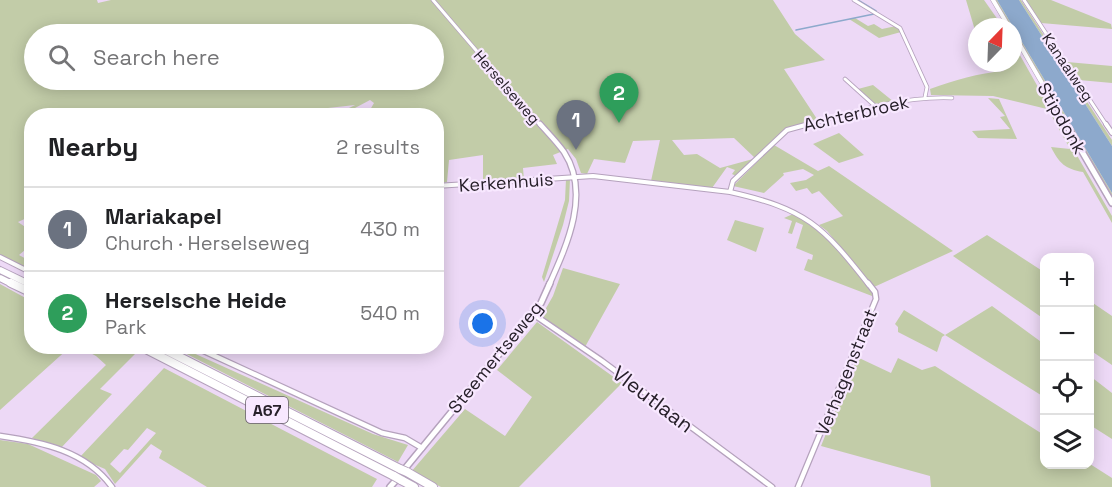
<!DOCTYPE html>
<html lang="en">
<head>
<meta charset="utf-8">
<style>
  :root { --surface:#fff; --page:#f2f2f2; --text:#202124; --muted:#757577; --line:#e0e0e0; --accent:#db2777 }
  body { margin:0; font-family:"Space Grotesk",sans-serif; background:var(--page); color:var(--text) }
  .controls { position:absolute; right:18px; bottom:18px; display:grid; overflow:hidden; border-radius:12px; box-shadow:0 3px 15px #0003 }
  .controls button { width:54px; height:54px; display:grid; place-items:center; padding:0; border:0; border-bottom:2px solid var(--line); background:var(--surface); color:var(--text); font:30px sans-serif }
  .compass { position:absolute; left:968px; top:18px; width:54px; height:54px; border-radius:50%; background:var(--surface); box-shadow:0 3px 15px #0003; rotate:23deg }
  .you { position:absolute; left:483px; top:324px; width:21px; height:21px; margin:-15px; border:4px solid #fff; border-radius:50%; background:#1a73e8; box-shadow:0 0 0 9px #1a73e833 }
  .badge { display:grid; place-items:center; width:39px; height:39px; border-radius:50%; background:var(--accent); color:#fff; font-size:20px; font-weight:700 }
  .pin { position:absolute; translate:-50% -50px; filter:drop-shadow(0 2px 3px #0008) }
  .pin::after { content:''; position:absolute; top:32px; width:21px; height:18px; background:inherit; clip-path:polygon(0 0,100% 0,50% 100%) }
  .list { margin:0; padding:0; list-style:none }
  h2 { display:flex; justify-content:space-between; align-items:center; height:78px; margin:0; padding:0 24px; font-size:26px }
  h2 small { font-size:20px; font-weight:400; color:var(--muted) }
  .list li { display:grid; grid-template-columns:39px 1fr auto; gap:18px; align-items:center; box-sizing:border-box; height:84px; padding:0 24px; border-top:2px solid var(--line) }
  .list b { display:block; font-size:22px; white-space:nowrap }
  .list p { margin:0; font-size:20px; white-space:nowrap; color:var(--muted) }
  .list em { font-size:20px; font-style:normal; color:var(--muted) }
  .icon { flex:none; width:33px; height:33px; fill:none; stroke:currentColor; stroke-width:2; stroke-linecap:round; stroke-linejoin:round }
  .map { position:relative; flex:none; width:1112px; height:487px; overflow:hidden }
  .search { position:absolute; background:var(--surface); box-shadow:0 3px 15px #0003; left:24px; top:24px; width:420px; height:66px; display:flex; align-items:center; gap:15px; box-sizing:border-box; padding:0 21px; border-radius:33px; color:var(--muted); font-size:22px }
  .panel { position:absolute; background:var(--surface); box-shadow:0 3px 15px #0003; left:24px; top:108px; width:420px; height:246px; border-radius:24px }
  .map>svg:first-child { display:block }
</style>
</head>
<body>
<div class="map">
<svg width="1112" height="487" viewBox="0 0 1112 487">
  <rect width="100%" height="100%" fill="#edd9f6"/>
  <path fill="#c2cca8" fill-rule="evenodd" d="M0 0H97L98 3 111 0H773L795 34 825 60 784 69 817 119 785 129 755 158 734 138 672 140 684 155 697 154 720 168 753 159 736 176 732 174 735 170 727 167 712 188 651 181 660 140 633 141 625 163 594 159 587 174 581 173 576 159 568 149 553 155 557 164 523 168 524 180 483 182V155L449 160 447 182 437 184V148L443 133 437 132 436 116 367 115 374 103 370 100 340 116 326 115 333 109H347L355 105 328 108 321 116H32L31 216 18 222 31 231V245L19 255 28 260 31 258V270L0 255ZM34 34H434V80H34Z
    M966 0H984L1003 27H977V37Z
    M995 0H997L1112 193V200L1013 31V27H1011Z
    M1019 0H1021L1112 140V146Z
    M1026 0H1051L1111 24 1112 29 1041 23Z
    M855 18 868 26 874 24 882 29 896 26 901 32 879 38 849 19Z
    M1013 43 1051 110 993 96 931 95 930 89C955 80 978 73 1004 71L997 63H1013Z
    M1067 62 1112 66V83L1079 80Z
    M873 85 894 102 875 105 858 89Z
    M988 98 999 99 1017 139 978 138 972 131 1010 129 1000 117 1005 116Z
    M1050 113 1053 114 1112 216V223L1083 172C1065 169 1059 163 1051 147L1070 149Z
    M839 133 864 155 839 163 813 144Z
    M774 145 818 171 829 166 953 251 874 287 827 231 819 225 843 216 819 191 812 194 807 188 796 191 790 183 806 180 814 175 803 169 783 173 784 175 764 193 733 186Z
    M566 179H570L569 201 563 225 544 282 542 277 565 200Z
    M793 214 825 233 872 290V296L804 270 808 259 812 260 813 255 796 248 803 225 796 222 792 234 788 233 792 221 784 218Z
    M735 220 764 228 756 252 727 240Z
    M987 235 1044 272V319L953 256Z
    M563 268 620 284 585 347 541 317 553 296Z
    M0 284 31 301 32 346 70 347 0 410Z
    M1090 301 1112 316V365L1090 350Z
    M992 306 1044 344V397L945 335 942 337 937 352 898 332V327L895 324 904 310 945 335Z
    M537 322 622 383 519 487H441L411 472 465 409 505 436 532 397 497 370Z
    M79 347H120L135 354 100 389 112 394 60 449 32 438 106 365 96 356Z
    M173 347H180L373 434 408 445 398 462Z
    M857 357 891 373 898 358 922 370 935 366 1044 435V464H1090L1112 478V487H931L930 476 821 446Z
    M164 368 377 479 372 487H207L159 458 162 451 151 444 115 484 105 469 79 458ZM147 428 156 433 120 473 110 464 124 449 128 450Z
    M1090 376 1112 393V439L1090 425Z
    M0 440 28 444 96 475 101 481 94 487H0Z"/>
  <path fill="#8da9cc" d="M997 0H1019L1112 146V193Z"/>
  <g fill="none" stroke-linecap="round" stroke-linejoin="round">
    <path stroke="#8da9cc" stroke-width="1.5" d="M858 0 876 11
      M796 30 874 14"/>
    <defs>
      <path id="minor-far2" d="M854 0 900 28 927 87 925 97
        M1024 0 1107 126
        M845 79 875 106
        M804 126C852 112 901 96 952 98"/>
      <path id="minor-far1" d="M1106 124 1112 133
        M436 186 593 176 730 192 733 181 787 130 809 124
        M730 192C806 209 822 225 869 285
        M0 257 32 273"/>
      <path id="minor" d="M533 314 602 361 772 487
        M193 346 382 433 405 438 422 448
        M0 436C42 442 86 451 112 487
        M798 487 876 299 875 292 868 283"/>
      <path id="tertiary-far2" d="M433 0 541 126"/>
      <path id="tertiary-far1" d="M540 124C548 133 557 142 564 152 591 193 567 245 549 285"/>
      <path id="tertiary" d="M403 471 541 303 550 283
        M390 487 398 478"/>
      <path id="secondary-far1" d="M993 0 1009 27
        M1013 33 1067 126"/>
      <path id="secondary" d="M1066 124 1112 203"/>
      <path id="motorway-far1" d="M0 270 31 285
        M0 278 14 285"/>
      <path id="motorway" d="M11 283 32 293
        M28 283 32 285
        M140 346 394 476
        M158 346 400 469
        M407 472 433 487
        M401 480 414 487"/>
    </defs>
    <use href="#minor-far2" stroke="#b5a2bd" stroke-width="4.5"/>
    <use href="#minor-far1" stroke="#b5a2bd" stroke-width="6"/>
    <use href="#minor" stroke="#b5a2bd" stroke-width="7"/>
    <use href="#tertiary-far2" stroke="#b5a2bd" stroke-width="4.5"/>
    <use href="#tertiary-far1" stroke="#b5a2bd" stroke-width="7"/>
    <use href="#tertiary" stroke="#b5a2bd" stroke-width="8"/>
    <use href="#secondary-far1" stroke="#b5a2bd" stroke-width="5"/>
    <use href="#secondary" stroke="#b5a2bd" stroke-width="8"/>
    <use href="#motorway-far1" stroke="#b5a2bd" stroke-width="8"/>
    <use href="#motorway" stroke="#b5a2bd" stroke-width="10"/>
    <use href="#minor-far2" stroke="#fff" stroke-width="3"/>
    <use href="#minor-far1" stroke="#fff" stroke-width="4"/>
    <use href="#minor" stroke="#fff" stroke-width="4.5"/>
    <use href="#tertiary-far2" stroke="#fff" stroke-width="3"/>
    <use href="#tertiary-far1" stroke="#fff" stroke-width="4.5"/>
    <use href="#tertiary" stroke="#fff" stroke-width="5"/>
    <use href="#secondary-far1" stroke="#fff" stroke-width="4"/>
    <use href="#secondary" stroke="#fff" stroke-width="5"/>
    <use href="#motorway-far1" stroke="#fff" stroke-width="6"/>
    <use href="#motorway" stroke="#fff" stroke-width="8"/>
    <defs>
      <path id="motorway-bridge" d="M400 469 407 472
        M394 476 401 480"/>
    </defs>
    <use href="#motorway-bridge" stroke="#b5a2bd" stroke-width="10" stroke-linecap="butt"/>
    <use href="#motorway-bridge" stroke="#fff" stroke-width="8"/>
  </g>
  <g text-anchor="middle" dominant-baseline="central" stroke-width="4.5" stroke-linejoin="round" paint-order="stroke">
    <g font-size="15" fill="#27202a" stroke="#f8e8ff">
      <text transform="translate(1068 67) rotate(56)">Kanaalweg</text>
      <text transform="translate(507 87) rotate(49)">Herselseweg</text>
    </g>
    <rect fill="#f8e8ff" stroke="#665c6a" stroke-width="1.5" x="246" y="397" width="42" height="26" rx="4.5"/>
    <g font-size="16" font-weight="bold" fill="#27202a">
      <text x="267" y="410">A67</text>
    </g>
    <g font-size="18" fill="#27202a" stroke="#f8e8ff">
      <text transform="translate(856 113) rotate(-13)">Achterbroek</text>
      <text transform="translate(1062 118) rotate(60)">Stipdonk</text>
      <text transform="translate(506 182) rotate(-4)">Kerkenhuis</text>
      <text transform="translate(495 357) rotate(-51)">Steemertseweg</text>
      <text transform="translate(846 372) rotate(-68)">Verhagenstraat</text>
    </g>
    <g font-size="21" fill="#27202a" stroke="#f8e8ff">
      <text transform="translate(653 399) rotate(37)">Vleutlaan</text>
    </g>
  </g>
</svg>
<div class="controls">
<button>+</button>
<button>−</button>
<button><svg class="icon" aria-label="locate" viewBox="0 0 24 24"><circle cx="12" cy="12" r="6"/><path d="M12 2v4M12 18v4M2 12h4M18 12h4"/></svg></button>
<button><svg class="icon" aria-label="layers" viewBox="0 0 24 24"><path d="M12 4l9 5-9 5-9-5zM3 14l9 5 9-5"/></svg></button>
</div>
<svg class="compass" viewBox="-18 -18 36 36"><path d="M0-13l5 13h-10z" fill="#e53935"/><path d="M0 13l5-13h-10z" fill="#757577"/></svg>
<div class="you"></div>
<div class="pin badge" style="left:576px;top:150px;background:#6b7280">1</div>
<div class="pin badge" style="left:619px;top:123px;background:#2e9e5b">2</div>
<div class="search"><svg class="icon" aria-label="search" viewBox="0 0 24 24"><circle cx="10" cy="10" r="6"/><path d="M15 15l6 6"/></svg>Search here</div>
<section class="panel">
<h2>Nearby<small>2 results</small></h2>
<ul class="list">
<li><span class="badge" style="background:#6b7280">1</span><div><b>Mariakapel</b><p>Church · Herselseweg</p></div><em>430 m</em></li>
<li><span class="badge" style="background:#2e9e5b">2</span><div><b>Herselsche Heide</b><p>Park</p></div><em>540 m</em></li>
</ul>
</section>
</div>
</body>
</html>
